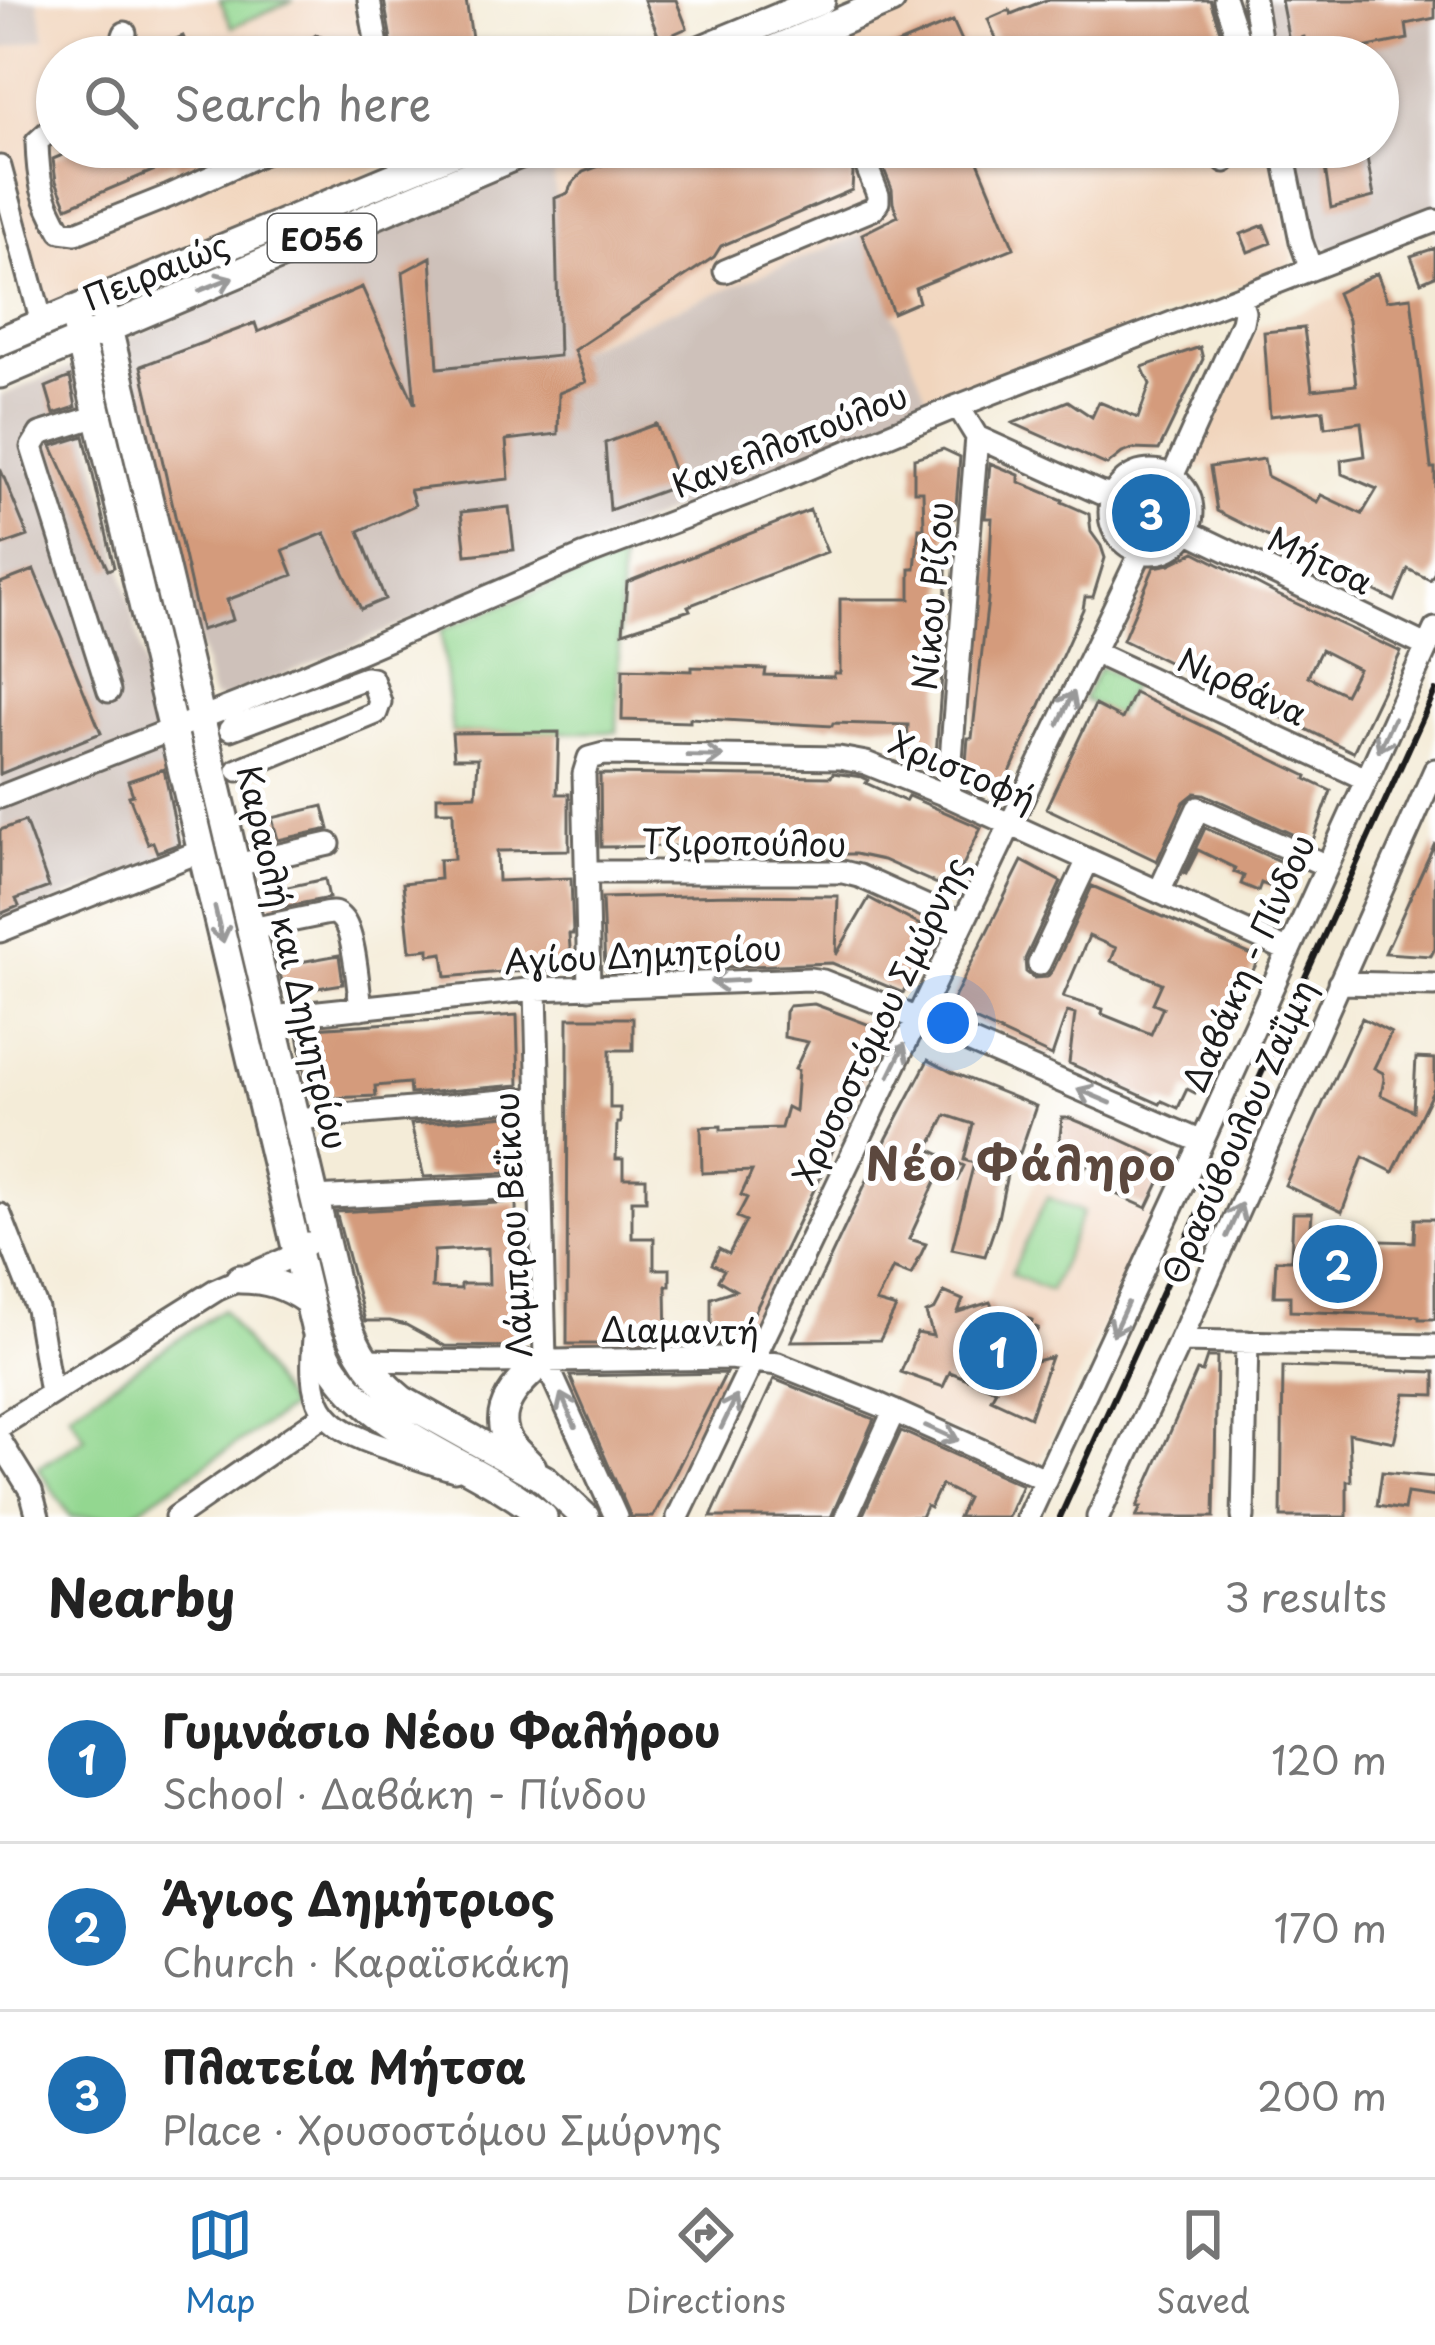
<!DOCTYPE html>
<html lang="en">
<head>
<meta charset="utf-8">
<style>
  :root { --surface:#fff; --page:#f6f6f6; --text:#222; --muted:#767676; --line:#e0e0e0; --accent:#1f6fb2 }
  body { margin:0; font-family:"Playpen Sans",sans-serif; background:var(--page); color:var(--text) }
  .you { position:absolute; left:948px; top:1023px; width:42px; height:42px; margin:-30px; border:9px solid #fff; border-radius:50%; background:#1a73e8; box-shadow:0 0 0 18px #1a73e833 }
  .badge { display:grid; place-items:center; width:78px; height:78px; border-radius:50%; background:var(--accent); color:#fff; font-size:39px; font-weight:700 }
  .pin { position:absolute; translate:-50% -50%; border:6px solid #fff; box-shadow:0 3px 12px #0006 }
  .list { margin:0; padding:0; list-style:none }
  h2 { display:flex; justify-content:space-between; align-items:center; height:156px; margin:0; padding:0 48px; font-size:51px }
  h2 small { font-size:39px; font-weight:400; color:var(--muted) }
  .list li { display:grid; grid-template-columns:78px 1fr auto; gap:36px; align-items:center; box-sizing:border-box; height:168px; padding:0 48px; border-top:3px solid var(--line) }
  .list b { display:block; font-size:45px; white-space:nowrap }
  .list p { margin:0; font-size:39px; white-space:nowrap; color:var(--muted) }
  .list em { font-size:39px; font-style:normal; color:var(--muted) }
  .icon { flex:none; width:66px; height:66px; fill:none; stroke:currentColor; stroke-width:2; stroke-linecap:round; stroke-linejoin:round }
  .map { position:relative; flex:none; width:1435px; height:1517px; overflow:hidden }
  .search { position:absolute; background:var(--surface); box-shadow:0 3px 9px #0004; left:36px; right:36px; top:36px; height:132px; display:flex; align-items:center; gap:30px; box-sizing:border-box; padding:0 42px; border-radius:66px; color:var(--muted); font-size:45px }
  .sheet { height:660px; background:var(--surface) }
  nav { display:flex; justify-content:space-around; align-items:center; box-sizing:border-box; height:168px; border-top:3px solid var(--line); background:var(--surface); font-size:33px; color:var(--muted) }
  nav a { display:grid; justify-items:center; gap:6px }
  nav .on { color:var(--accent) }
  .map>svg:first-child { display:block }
</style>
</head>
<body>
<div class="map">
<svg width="1435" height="1517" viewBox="0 0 1435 1517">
  <rect width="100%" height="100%" fill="#fff"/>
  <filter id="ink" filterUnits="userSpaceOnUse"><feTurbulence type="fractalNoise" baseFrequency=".00833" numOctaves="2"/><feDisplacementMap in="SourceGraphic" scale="24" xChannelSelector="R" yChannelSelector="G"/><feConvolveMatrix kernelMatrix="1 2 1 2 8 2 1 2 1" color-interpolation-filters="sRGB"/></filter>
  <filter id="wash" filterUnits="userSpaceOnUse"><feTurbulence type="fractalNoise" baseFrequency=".004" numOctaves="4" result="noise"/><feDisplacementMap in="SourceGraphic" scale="48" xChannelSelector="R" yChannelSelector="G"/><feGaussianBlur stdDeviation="2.7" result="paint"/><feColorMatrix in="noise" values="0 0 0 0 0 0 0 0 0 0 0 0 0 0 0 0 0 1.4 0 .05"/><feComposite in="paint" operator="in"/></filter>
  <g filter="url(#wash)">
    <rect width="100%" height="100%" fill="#f4ecd8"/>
    <path fill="#f1d5bd" d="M38 0H355L366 57H57V147H383L387 166 43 314 0 146V49L45 38Z
      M902 0H1243L1253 57H770Z
      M567 147H1270L1293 258 1288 267 930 405 862 234 559 356 552 153Z
      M1412 295 1431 435 1192 469 1257 327 1338 298 1342 304Z
      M1041 1167 1153 1216 1037 1468 886 1400 936 1279 986 1301Z"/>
    <path fill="#cec1ba" d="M0 0H38L45 38 0 49Z
      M1264 0H1435V213L1333 250 1313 239 1309 231 1292 147H1378V57H1275Z
      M552 153 568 353 862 234 930 405 579 549 225 700 213 698 124 341Z
      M74 366 188 849 0 924V396Z"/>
    <path fill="#93d790" stroke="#587a56" stroke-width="3" d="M220 0H294L232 27Z
      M621 558 617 732 452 733 441 630Z
      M1100 667 1133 683 1116 716 1083 699Z
      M1047 1197 1083 1212 1050 1291 1011 1274Z
      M223 1309 290 1408 127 1517H71L38 1468 85 1438 69 1413Z"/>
    <g id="blocks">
      <path fill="#d49b7c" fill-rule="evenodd" d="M384 0H466L475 57H394Z
        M644 0H676L687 28 660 40Z
        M1046 0H1210L1228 56 1039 57 1033 41 1002 53 988 19 1009 10 1011 14Z
        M1281 0H1435V18L1406 24 1408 39 1348 51 1349 57H1308L1304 37 1289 41Z
        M953 21 963 43 930 57H867Z
        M316 35 326 39 333 57H308L310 39Z
        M183 36 192 57H134Z
        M81 147H228L179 168 176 161 67 207 56 181 53 159Z
        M650 147H844L853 173 852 190 721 246 714 257 574 350 586 382 559 393 558 434 506 440 509 479 410 490 415 505 359 531 385 599 361 609 325 533 283 550 293 575 227 600 233 620 201 630 141 366 255 323 258 332 362 287 415 405 403 272 431 257 438 368 559 356 555 198 568 193 571 185 583 172Z
        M875 147H972L1014 248 915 288 919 302 893 313 862 234 898 216 893 203 892 189Z
        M1322 147H1365L1374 197 1331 208Z
        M1264 225 1271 243 1248 252 1241 234Z
        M1435 248V276L1421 282 1411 256Z
        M1377 273 1387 300 1411 297 1431 468H1435V572L1430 580 1408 569 1395 601 1217 511 1210 467 1264 459 1267 476 1317 502 1321 495 1362 514 1377 489 1342 474 1341 460 1365 456 1361 422 1325 427 1323 410 1270 416 1264 332 1304 328 1312 390 1356 385 1348 320 1337 293Z
        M1200 347 1203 359 1159 450 1133 449 1122 453 1107 465 1013 423 1068 401 1092 417 1099 402 1138 418 1150 384 1142 367Z
        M70 377 76 407 54 414 46 387Z
        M656 424 679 485 610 510 605 443Z
        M84 436 114 567 108 570 52 446Z
        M943 449 960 457 955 518H947L945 633 936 755 907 753 908 725 833 723 832 726 690 718V722L622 720 623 669 692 671V667L766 669 765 675 834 677V673H840V599H910V569H915L919 528H924L923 491H914V458Z
        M990 463 1019 475V482L1063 500 1062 502 1089 514 1091 532 1101 546 1105 558 1093 597H1085L1083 609 1002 790 965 775 968 738H972L988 599 992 518H985Z
        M0 468 28 536 0 546Z
        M509 507 514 550 466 555 461 512Z
        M810 510 827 552 688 606 690 610 623 632 627 582Z
        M1195 552 1278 595 1401 652 1353 752 1123 640 1154 567 1170 564ZM1321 650 1358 669 1345 694 1308 676Z
        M34 570 101 733 0 774V583Z
        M1134 693 1307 776 1306 779 1331 791 1312 843 1204 794 1195 793 1184 802 1157 861 1046 808 1095 705 1122 719Z
        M559 732 557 794H569V850L497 851 498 881 571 878 573 934H569L571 962 560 971 502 972 446 977 443 953 429 955V949L410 951 403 883 440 879 439 860 454 859 453 811H437V796L476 795 478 758H454L452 733Z
        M164 769 179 844 157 852 153 842 148 844 129 796 133 795 128 781Z
        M833 773 862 777 868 780 866 783 905 801 908 796 981 828 951 890 883 860 855 854H786V845L601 847 600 774 831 777Z
        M323 806 329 829 278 840 272 818Z
        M25 821 49 887 16 899 19 906 0 914V830Z
        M1205 828 1281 862 1271 887 1261 883 1258 891 1241 884 1244 876 1234 872 1235 868 1198 850 1186 874 1184 873Z
        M1435 843V948L1431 956 1385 953Z
        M1022 861 1061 882 1025 959 1026 972 1034 978 1047 977 1053 970 1092 886 1259 958 1195 1093 1187 1089 1178 1108 1162 1101 1160 1104 1069 1063 1075 1014 1067 1012 1052 1056 949 1008ZM1089 936 1116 948 1111 961 1162 983 1153 1003 1163 1007 1151 1034 1102 1014 1103 1009 1063 997Z
        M325 879 329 898 273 909 269 891Z
        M732 895 838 896 836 955 869 898 931 931 903 993 832 963 633 970V968L605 969 602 898Z
        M339 955 343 984 285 993 278 966Z
        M814 1004 886 1031 827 1163 739 1344 711 1343V1298L735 1290 718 1280 724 1270 712 1264 719 1249 729 1254 746 1221 737 1217 747 1198 741 1195 752 1171 702 1173 701 1127 721 1126V1130L781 1128 787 1107 795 1111 798 1070 795 1069 808 1042 784 1037 785 1012 789 1006Z
        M517 1015 519 1085 410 1094 409 1083 375 1086 376 1096 331 1098 330 1085 308 1092 297 1029Z
        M568 1018H633V1050H610V1108H620V1123H617L616 1159H623V1178H646V1200H632V1238H654V1269H670V1286H666L667 1344H567Z
        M1362 1018 1391 1033 1374 1068 1383 1073 1384 1079 1381 1095 1413 1111 1416 1058 1435 1059V1087L1393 1172 1363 1157 1342 1212 1285 1185Z
        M928 1060 951 1072 1036 1106 1020 1153 1012 1150 998 1218 985 1256 952 1249 974 1163 964 1160 973 1124 946 1115 929 1149 964 1166 957 1180 940 1172 909 1239 926 1244 911 1275 893 1268 876 1302 896 1308 880 1340 791 1341 887 1138Z
        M520 1115 521 1172 424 1177 411 1124Z
        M1062 1118H1070L1102 1131 1169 1162 1147 1208 1107 1190 1113 1177 1086 1165 1083 1173 1068 1166 1069 1159 1058 1156Z
        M516 1202 518 1347 445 1346 406 1325 390 1321H365L336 1212ZM488 1248 489 1284H461V1289L432 1288 434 1251Z
        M1293 1213H1312L1310 1239 1414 1242 1415 1219H1435V1319H1419V1316L1290 1311V1296H1274L1276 1260H1291Z
        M944 1292 963 1300 958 1312 990 1302 1001 1327 1010 1310 1032 1320 1031 1325 1038 1328 1021 1365 1051 1357 1030 1417 991 1399 996 1390 950 1372 943 1387 901 1372 917 1333 933 1336 926 1313 935 1309Z
        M1207 1357H1217L1214 1517H1136L1141 1507H1137L1157 1462 1197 1371 1202 1372Z
        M1283 1367 1435 1372V1395L1405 1394 1394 1442 1349 1433 1351 1481H1347V1517H1281Z
        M726 1373 653 1517H631L570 1376Z
        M774 1379 874 1419 831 1517H711Z
        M901 1431 1022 1485 1008 1517H958L967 1498 941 1485 930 1508 926 1506 921 1517H862Z
        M1382 1472 1435 1477V1497L1407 1493 1404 1510 1377 1506Z"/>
    </g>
  </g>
  <g filter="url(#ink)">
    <use href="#blocks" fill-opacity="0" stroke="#68655e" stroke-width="3"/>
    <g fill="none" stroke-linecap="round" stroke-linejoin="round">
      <defs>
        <path id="minor" d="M369 0 379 57
          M1225 0 1244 57
          M1254 0 1263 57
          M116 57 125 33
          M57 124 37 142C38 181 42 198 61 231L76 233 169 196 276 147
          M398 147 403 173
          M1222 147 1225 161
          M1282 147 1301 241 1311 269
          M0 167 42 323
          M725 271 873 209 878 202V195L859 147
          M98 416 40 434 32 447 109 691
          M977 437 1100 493 1113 496
          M1110 512a41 41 0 1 1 82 0a41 41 0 1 1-82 0Z
          M1172 477 1242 322 1244 312 1239 297
          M1187 531 1426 646
          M1093 652 1366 779
          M230 729 365 678 372 679 380 702 376 713 238 770
          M948 796 977 437 958 406
          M0 797 242 702 585 555 748 493 958 406 1435 221
          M236 865 329 844
          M586 872H843L859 876 963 923
          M1159 892 1198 808 1327 866
          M251 929 324 914C333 913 335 911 342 919 355 933 358 988 361 1008
          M0 931 201 851
          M1039 964 1088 860
          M1339 983 1435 985
          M589 988 584 774 589 758 604 754 839 758 866 763 948 796 1289 951
          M536 989 545 1360 616 1517
          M272 1017 536 989 809 979 823 981 892 1008 1202 1142
          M296 1119 538 1098
          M314 1198 541 1186
          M0 1215 37 1309 51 1393
          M315 1328C307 1403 316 1426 390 1449 411 1456 433 1464 455 1470
          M1180 1341 1435 1346
          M362 1360 492 1362 730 1358 778 1364 878 1404 1045 1479
          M0 1426 216 1290 288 1258 308 1243
          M0 1441 31 1491 38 1517
          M176 1517 325 1414
          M678 1517 1141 552
          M846 1517 894 1411
          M1028 1517 1202 1142 1435 629
          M1098 1517 1180 1341 1435 770
          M1243 1517 1247 1342"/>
        <path id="major" d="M683 57 821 0
          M756 57 891 0
          M101 299 337 1292C349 1337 365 1371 402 1400L544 1479 585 1517
          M73 310 315 1327C321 1342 326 1357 335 1370 383 1439 480 1464 543 1517
          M0 341 466 147
          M0 374 536 147
          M240 1279C267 1279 285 1285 307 1300
          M532 1467C526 1460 517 1453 511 1445 487 1411 520 1380 545 1360"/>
      </defs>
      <use href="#minor" stroke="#68655e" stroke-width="27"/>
      <use href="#major" stroke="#68655e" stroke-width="33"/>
      <use href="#minor" stroke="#fff" stroke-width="21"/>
      <use href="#major" stroke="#fff" stroke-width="27"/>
      <path stroke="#1c1c1c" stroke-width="6" d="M1060 1517 1435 691"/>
    </g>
    <defs><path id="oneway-shaft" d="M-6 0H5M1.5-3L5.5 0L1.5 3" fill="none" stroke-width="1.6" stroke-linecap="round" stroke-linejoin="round" transform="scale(3)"/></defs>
    <g stroke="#999">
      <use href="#oneway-shaft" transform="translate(216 284) rotate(-22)"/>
      <use href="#oneway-shaft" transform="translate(1066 708) rotate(-64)"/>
      <use href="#oneway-shaft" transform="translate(1386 735) rotate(115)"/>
      <use href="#oneway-shaft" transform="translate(705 756) rotate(1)"/>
      <use href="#oneway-shaft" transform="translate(219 925) rotate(77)"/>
      <use href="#oneway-shaft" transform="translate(728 981) rotate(177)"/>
      <use href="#oneway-shaft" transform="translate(897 1060) rotate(-64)"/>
      <use href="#oneway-shaft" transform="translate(1094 1096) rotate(-157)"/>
      <use href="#oneway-shaft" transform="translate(1234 1220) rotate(-66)"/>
      <use href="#oneway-shaft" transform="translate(1120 1319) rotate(115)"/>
      <use href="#oneway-shaft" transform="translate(568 1410) rotate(-114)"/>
      <use href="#oneway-shaft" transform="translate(729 1412) rotate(-64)"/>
      <use href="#oneway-shaft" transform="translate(942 1433) rotate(24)"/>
    </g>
  </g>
  <g text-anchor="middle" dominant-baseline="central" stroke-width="10" stroke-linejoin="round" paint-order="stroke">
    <rect fill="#fff" stroke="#606060" stroke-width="3" x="268" y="214" width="108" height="48" rx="9"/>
    <g font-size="30" font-weight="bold" fill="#1c1c1c">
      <text x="322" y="238">ΕΟ56</text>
    </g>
    <g font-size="33" fill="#1c1c1c" stroke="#fff">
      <text transform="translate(155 270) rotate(-22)">Πειραιώς</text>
      <text transform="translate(789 439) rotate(-22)">Κανελλοπούλου</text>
      <text transform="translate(1321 559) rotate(26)">Μήτσα</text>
      <text transform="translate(931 596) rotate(-85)">Νίκου Ρίζου</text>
      <text transform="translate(1243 685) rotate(25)">Νιρβάνα</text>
      <text transform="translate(963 769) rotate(23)">Χριστοφή</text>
      <text transform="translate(744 841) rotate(1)">Τζιροπούλου</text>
      <text transform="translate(643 953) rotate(-3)">Αγίου Δημητρίου</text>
      <text transform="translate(294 957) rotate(77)">Καραολή και Δημητρίου</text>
      <text transform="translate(1247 962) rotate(-66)">Δαβάκη - Πίνδου</text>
      <text transform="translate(879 1020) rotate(-64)">Χρυσοστόμου Σμύρνης</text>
      <text transform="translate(1237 1131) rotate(-66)">Θρασύβουλου Ζαΐμη</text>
      <text transform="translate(511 1225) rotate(-93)">Λάμπρου Βεΐκου</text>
      <text transform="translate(680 1329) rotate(1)">Διαμαντή</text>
    </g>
    <g font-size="45" font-weight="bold" letter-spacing="3" fill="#5c483e" stroke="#fff">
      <text x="1022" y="1162">Νέο Φάληρο</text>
    </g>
  </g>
</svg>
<div class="you"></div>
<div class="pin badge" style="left:998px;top:1351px">1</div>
<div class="pin badge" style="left:1338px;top:1264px">2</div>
<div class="pin badge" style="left:1151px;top:513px">3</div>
<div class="search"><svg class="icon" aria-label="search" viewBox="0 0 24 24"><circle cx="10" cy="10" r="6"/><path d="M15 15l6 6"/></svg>Search here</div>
</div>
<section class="sheet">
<h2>Nearby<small>3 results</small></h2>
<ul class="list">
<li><span class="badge">1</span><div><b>Γυμνάσιο Νέου Φαλήρου</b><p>School · Δαβάκη - Πίνδου</p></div><em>120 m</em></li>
<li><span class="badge">2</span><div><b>Άγιος Δημήτριος</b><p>Church · Καραϊσκάκη</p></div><em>170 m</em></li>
<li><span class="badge">3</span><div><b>Πλατεία Μήτσα</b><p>Place · Χρυσοστόμου Σμύρνης</p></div><em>200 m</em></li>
</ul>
</section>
<nav>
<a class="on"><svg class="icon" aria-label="map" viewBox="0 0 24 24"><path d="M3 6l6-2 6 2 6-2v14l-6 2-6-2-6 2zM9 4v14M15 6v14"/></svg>Map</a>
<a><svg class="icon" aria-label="directions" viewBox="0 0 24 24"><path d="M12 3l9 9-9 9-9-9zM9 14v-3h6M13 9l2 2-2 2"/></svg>Directions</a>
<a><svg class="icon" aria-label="saved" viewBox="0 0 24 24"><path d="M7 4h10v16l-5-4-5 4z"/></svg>Saved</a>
</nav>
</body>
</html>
